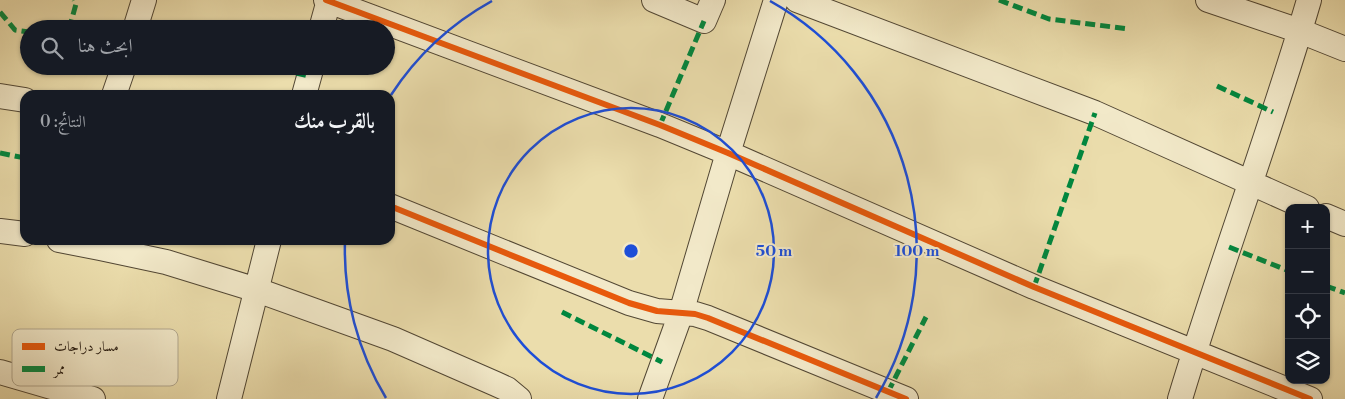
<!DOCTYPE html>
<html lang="ar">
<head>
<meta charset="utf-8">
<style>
  :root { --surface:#171b24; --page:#242831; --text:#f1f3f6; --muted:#9ea1a6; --line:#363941 }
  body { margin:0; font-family:"Libre Bodoni",Amiri,serif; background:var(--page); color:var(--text); direction:rtl }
  .controls { position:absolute; right:15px; bottom:15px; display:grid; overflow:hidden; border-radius:10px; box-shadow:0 1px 4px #0004 }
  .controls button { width:45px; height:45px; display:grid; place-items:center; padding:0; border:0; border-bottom:1px solid var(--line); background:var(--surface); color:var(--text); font:25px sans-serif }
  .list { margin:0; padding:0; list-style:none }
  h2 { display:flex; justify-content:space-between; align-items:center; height:65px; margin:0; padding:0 20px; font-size:21px }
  h2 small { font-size:16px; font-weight:400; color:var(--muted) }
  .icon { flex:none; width:28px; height:28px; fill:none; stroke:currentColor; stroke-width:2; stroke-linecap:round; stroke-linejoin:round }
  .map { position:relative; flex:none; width:1345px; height:399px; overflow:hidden; direction:ltr }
  .search { position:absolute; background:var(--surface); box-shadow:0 1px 4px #0004; left:20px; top:20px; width:375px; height:55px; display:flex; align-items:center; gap:12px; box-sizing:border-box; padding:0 18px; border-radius:28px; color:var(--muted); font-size:19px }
  .panel { position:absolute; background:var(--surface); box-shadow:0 1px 4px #0004; left:20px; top:90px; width:375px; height:155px; border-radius:15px; direction:rtl }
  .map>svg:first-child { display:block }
</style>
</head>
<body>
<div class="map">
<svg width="1345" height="399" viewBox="0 0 1345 399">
  <rect width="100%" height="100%" fill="#ebddac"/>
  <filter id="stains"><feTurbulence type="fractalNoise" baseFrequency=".004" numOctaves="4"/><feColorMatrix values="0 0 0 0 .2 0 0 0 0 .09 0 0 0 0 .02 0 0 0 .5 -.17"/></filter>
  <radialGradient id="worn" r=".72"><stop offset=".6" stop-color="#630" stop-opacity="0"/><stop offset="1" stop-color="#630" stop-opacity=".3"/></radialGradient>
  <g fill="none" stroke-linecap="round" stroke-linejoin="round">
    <defs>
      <path id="minor" d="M326 0 660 125 728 153 1034 287 1310 399
        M654 0 704 21 713 0
        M797 0 1095 113 1307 208
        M1208 0 1300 31 1345 49
        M135 29 144 0
        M321 29 329 0
        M114 95 124 66
        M304 95 312 66
        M0 96 25 100
        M390 206 629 303 657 311 695 314 708 318 906 399
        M1326 216 1345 224
        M0 231 25 234
        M59 240 100 248 166 262 257 290 393 339 496 384 507 389 519 399
        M0 372 93 399
        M229 399 269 240
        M650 399 681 313 728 153 776 0
        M1180 399C1220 265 1270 134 1309 0"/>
    </defs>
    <use href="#minor" stroke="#524734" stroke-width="26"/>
    <use href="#minor" stroke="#f2e9c9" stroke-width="24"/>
    <path stroke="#00873e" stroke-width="5" stroke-dasharray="10 5" stroke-linecap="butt" d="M999 0 1049 19 1129 29
      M0 12 15 30 29 32
      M69 29 76 4 74 0
      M267 66 309 76
      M1217 86 1273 112
      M660 125 704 21
      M0 153 25 158
      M1229 247 1289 271
      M1326 286 1345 293
      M1034 287 1095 113
      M562 312 662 362
      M888 392 926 317"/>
    <defs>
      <path id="cycleway" d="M326 0 660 125 728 153 1034 287 1310 399
        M390 206 629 303 657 311 695 314 708 318 906 399"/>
    </defs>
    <use href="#cycleway" stroke="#f2e9c9" stroke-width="9"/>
    <use href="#cycleway" stroke="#e8590c" stroke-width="6"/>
  </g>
  <g fill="none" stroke="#1d4ed8" stroke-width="2.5">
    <circle cx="631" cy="251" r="143"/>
    <path d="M386 398A286 286 0 0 1 345 241M391 95A286 286 0 0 1 492 1M770 1A286 286 0 0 1 876 398"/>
  </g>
  <rect x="12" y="329" width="166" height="57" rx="8" fill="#f2e9c9" stroke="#b3a990" stroke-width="1"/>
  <rect x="22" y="343" width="23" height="7" fill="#e8590c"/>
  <rect x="22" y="366" width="23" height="6" fill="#00873e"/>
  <g font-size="14" fill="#1f150c">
    <text x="54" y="351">مسار دراجات</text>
    <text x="54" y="374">ممر</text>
  </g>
  <circle cx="631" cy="251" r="8" fill="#1d4ed8" stroke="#f2e9c9" stroke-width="2.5"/>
  <g font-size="15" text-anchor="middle" font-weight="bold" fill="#1d4ed8" stroke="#f2e9c9" stroke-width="4" stroke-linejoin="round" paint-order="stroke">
    <text x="774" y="256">50 m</text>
    <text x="917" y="256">100 m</text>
  </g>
  <rect width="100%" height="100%" filter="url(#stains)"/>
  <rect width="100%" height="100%" fill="url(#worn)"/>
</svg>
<div class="controls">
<button>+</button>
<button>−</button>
<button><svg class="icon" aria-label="locate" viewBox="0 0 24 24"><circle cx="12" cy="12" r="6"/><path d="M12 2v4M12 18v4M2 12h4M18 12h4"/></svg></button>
<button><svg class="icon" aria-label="layers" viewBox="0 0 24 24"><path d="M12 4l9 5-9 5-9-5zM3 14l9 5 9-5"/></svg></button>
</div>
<div class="search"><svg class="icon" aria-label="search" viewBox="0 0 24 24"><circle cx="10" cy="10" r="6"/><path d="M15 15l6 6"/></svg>ابحث هنا</div>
<section class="panel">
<h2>بالقرب منك<small>النتائج: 0</small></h2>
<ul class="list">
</ul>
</section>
</div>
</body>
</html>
